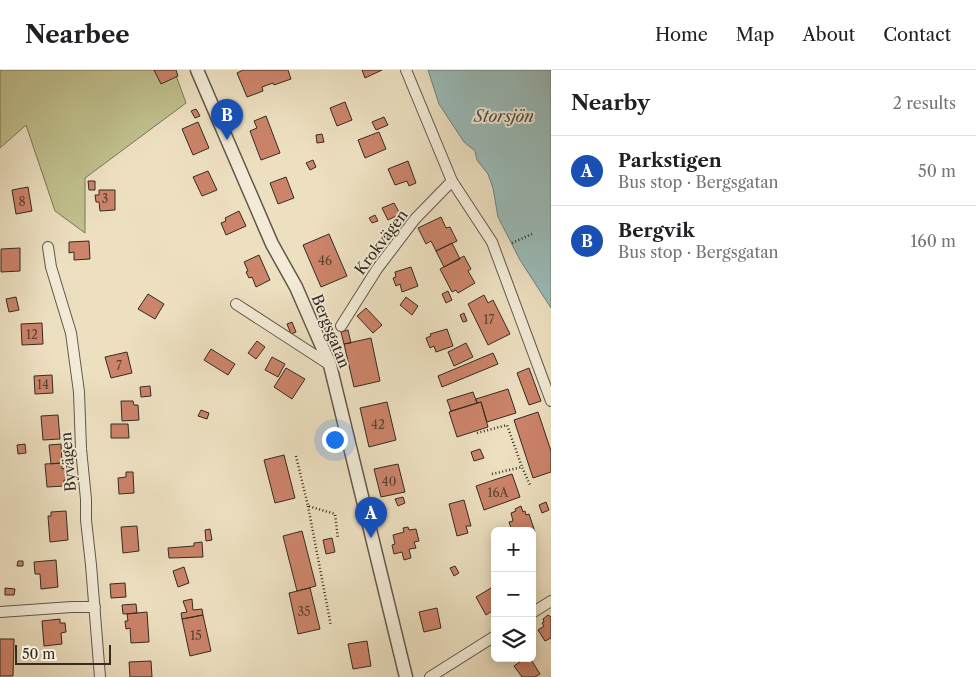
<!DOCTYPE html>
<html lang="en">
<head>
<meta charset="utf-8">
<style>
  :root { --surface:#fff; --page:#f6f6f6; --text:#202124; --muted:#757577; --line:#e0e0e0; --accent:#7c3aed }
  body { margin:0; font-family:"Libre Caslon Text",serif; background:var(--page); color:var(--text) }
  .controls { position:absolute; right:15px; bottom:15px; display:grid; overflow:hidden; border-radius:8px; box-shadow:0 2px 12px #0003 }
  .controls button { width:45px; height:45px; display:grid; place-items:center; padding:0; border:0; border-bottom:1px solid var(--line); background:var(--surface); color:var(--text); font:25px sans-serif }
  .scale { position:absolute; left:15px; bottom:12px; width:96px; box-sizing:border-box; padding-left:5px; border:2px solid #342b21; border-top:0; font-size:14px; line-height:18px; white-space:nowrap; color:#342b21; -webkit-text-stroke:4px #f3ebd7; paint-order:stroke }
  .you { position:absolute; left:334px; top:369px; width:18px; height:18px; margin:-12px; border:4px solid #fff; border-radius:50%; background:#1a73e8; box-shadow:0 0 0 8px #1a73e833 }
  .badge { display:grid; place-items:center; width:32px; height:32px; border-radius:50%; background:var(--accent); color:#fff; font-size:16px; font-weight:700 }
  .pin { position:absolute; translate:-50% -41px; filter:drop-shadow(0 1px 2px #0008) }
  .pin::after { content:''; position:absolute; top:26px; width:18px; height:15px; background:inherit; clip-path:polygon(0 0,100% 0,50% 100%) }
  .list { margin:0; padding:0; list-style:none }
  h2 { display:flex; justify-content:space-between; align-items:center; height:65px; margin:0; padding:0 20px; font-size:21px }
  h2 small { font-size:16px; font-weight:400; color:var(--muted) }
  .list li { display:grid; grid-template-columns:32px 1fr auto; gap:15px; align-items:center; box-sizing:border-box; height:70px; padding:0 20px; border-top:1px solid var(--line) }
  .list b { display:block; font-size:19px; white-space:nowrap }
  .list p { margin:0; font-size:16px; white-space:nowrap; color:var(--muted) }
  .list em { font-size:16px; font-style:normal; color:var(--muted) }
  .icon { flex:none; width:28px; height:28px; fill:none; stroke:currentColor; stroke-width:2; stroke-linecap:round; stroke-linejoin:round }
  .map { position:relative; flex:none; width:551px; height:607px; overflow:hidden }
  header { display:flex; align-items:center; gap:30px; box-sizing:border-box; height:70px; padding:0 25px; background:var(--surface); border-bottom:1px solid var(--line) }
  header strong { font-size:24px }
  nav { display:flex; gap:28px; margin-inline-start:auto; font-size:18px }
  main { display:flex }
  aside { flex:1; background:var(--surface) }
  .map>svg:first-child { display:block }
</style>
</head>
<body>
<header>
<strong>Nearbee</strong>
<nav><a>Home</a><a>Map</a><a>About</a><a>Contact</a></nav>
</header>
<main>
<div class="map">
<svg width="551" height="607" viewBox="0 0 551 607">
  <rect width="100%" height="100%" fill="#ede0c1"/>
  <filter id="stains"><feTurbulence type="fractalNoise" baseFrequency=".004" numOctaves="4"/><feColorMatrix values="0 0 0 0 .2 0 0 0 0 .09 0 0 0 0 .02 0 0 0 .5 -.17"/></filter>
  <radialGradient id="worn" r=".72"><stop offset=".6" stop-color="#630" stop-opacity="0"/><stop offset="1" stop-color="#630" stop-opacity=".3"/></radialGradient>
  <path fill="#c0c08d" stroke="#7a7657" d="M0 0H174L186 33 85 108V163L55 141 26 55 0 78Z"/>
  <path fill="#9abcb8" stroke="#71827c" d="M428 0H551V238L520 190 498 147 493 118 488 104 477 90 475 81 464 72 439 34Z"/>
  <path fill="#cc846a" stroke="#342b21" d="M154 0H176L178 6 161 14Z
    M243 0H288L291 9 274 15 273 13 262 17 263 21 247 27 237 3Z
    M362 0H382L365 8Z
    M345 32 352 50 337 56 330 38Z
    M196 39 200 46 195 48 191 41Z
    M266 46 280 83 261 90 250 61 257 58 254 51Z
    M384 47 388 55 376 60 372 52Z
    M198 52 209 78 193 85 182 59Z
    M379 62 386 79 365 88 358 70Z
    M322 64 324 72 317 73 316 65Z
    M313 90 316 97 310 100 306 93Z
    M408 91 416 113 409 116 407 111 395 115 388 99Z
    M208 101 217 120 202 126 193 107Z
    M286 107 294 128 278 134 270 113Z
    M88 111H95V120H89Z
    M28 117 32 141 16 144 12 120Z
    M99 120H115V140L100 141 99 132H96L95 125H99Z
    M394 133 400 144 388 150 382 138Z
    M239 141 246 156 226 165 221 153 226 151 225 148Z
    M375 145 378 151 372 153 369 148Z
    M441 147 446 158 450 157 457 171 436 181 431 171 426 174 418 158Z
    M329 164 347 206 321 217 303 175Z
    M89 171 90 189 74 190V182L69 183V172Z
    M452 173 460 189 444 197 436 181Z
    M20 178V201L1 202V179Z
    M259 185 270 210 256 217 252 207 249 208 246 202 248 201 244 192Z
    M464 186 471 199 468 201 475 213 458 223 456 220 452 222 440 199Z
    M411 197 418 216 402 222 400 214 396 216 393 208 396 207 395 202Z
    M448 221 452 230 446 233 442 224Z
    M148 224 164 234 155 249 138 239Z
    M484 225 488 233 493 230 510 264 488 275 468 234Z
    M16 227 19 240 9 242 6 229Z
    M406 227 418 236 412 245 400 235Z
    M366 238 382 255 373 263 357 246Z
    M464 243 467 251 463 252 460 245Z
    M292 252 296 262 291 264 287 254Z
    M42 253 43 274 22 275 21 254Z
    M447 259 453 276 436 282 434 276 430 278 426 268 431 266 430 264Z
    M348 260 351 273 344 274 341 262Z
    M371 268 380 311 354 317 344 274Z
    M257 271 265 277 256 289 248 283Z
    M466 273 473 287 454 296 448 282Z
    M211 279 235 294 228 305 204 290Z
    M127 282 132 303 111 308 105 287Z
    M493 283 498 294 442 317 438 306Z
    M272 287 285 294 278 307 265 300Z
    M286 298 305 309 292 329 274 317Z
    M529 298 541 331 529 335 517 303Z
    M52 305 53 323 35 324 34 306Z
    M150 316 151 326 141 327 140 317Z
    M508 319 516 343 487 352 481 332 477 333 476 329Z
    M473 322 477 333 451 341 447 330Z
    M121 331H133L134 335H138L139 350 122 351Z
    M387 332 396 370 369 377 360 338Z
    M481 332 488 357 457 367 449 342Z
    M201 340 209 343 207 349 198 346Z
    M538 342 551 381V402L533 408 514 350Z
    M58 345 60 369 43 370 41 346Z
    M111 354H128L129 368H111Z
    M25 374 26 383 18 384 17 375Z
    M61 374 62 393 51 394 49 375Z
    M480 379 484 388 474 391 471 382Z
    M284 385 295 428 275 433 264 390Z
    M62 393V399L66 398V410H64V416L47 417 45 394Z
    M398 394 405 422 381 427 374 399Z
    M126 402H133L134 423 119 424 118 408 126 407Z
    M512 404 520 427 484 440 476 416Z
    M403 427 405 433 398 436 395 429Z
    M464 430 471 456H466L468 463 457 466 449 434Z
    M546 432 549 440 542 443 539 435Z
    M378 435 383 436 380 443 376 441Z
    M521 436 523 442 525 441 526 445 529 444 535 462 512 461 509 452 513 451 511 443 516 441 515 439Z
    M66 441 68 470 50 472 48 446H51V442Z
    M137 456 139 481 123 483 121 457Z
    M408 457 409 460 416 459 419 471 414 472 416 478 409 479 411 488 404 490 402 482 394 484 392 475 395 474 393 465 404 462 403 458Z
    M210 459 212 470 206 471 205 460Z
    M302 461 316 516 297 521 283 466Z
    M332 468 335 482 326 484 323 470Z
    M202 472 203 487 169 488 168 478 194 476V473Z
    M56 490 58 517 41 519 40 504H35L34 492Z
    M18 491H23V496H17Z
    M455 496 459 503 454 506 450 498Z
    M184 497 189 513 178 517 173 501Z
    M125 513 126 527 111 528 110 514Z
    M5 518 15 519 14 525H5Z
    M310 518 320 559 298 564 289 523Z
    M491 518 495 524V539L486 545 476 527Z
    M192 529 193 540 202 539 203 545 182 549 181 543 187 542 183 531Z
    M136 534 137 543 123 544 122 535Z
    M437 538 441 558 424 562 419 542Z
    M147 542 149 572 131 573 130 558 126 559 125 551H128L127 544Z
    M203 545 211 581 190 586 182 549Z
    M548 545 551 547V568L545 571 538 560 544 556 542 553 544 552 543 549Z
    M60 549V553H65L66 562 61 563 62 574 44 576 42 551Z
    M0 569H14L13 606H0Z
    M367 571 371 596 353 599 348 574Z
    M526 588H530L540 604 535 607H522L514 596Z
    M151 591 152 607H130L129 592Z"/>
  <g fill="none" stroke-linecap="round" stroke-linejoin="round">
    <defs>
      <path id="minor" d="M406 0 452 111 492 172 551 331
        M48 177 51 197 71 263 79 322 81 379 86 429V450L91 495 100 607
        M236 234 330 295
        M341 256 377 199 415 149 452 111
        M0 542 72 537H95
        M532 543 551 531
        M430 607 495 566"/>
      <path id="tertiary" d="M197 0 272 174 296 217 330 295 406 607"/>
    </defs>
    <use href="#minor" stroke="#625849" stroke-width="12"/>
    <use href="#tertiary" stroke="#625849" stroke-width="15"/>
    <path stroke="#342b21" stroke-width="2.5" stroke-dasharray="1 2.5" stroke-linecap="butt" d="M512 173 532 164
      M477 363 507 355 522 397
      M296 386 308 436 335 444 338 469
      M492 404 522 397 530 415
      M308 436 331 556"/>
    <use href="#minor" stroke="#f3ebd7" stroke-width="10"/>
    <use href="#tertiary" stroke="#f3ebd7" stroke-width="12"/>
  </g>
  <g text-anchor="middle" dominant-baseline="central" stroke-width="4" stroke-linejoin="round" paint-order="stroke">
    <g font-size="12" fill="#5a4133">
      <text x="105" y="128">3</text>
      <text x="22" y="131">8</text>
      <text x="325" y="190">46</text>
      <text x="489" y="249">17</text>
      <text x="32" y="264">12</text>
      <text x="119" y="295">7</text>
      <text x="43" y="314">14</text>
      <text x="378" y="354">42</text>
      <text x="389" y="411">40</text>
      <text x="498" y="422">16A</text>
      <text x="304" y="541">35</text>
      <text x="196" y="565">15</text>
    </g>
    <g font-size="15" fill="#342b21" stroke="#f3ebd7">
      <text transform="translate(381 172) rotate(-53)">Krokvägen</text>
      <text transform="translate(331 261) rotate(68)">Bergsgatan</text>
      <text transform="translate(68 392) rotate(-95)">Byvägen</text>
    </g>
    <g font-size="16" font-style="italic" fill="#4e4f47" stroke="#f3ebd7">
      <text x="504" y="46">Storsjön</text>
    </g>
  </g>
  <rect width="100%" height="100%" filter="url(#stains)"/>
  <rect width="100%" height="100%" fill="url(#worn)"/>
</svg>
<div class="controls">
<button>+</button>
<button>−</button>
<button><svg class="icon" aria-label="layers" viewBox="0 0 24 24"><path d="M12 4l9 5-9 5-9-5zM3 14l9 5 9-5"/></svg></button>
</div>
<div class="scale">50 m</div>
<div class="you"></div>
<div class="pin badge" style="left:371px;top:468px;background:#1a4fb4">A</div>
<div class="pin badge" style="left:227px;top:70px;background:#1a4fb4">B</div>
</div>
<aside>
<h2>Nearby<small>2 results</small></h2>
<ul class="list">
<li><span class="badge" style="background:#1a4fb4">A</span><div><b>Parkstigen</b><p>Bus stop · Bergsgatan</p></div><em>50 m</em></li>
<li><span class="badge" style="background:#1a4fb4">B</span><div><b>Bergvik</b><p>Bus stop · Bergsgatan</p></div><em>160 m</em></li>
</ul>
</aside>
</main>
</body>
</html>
